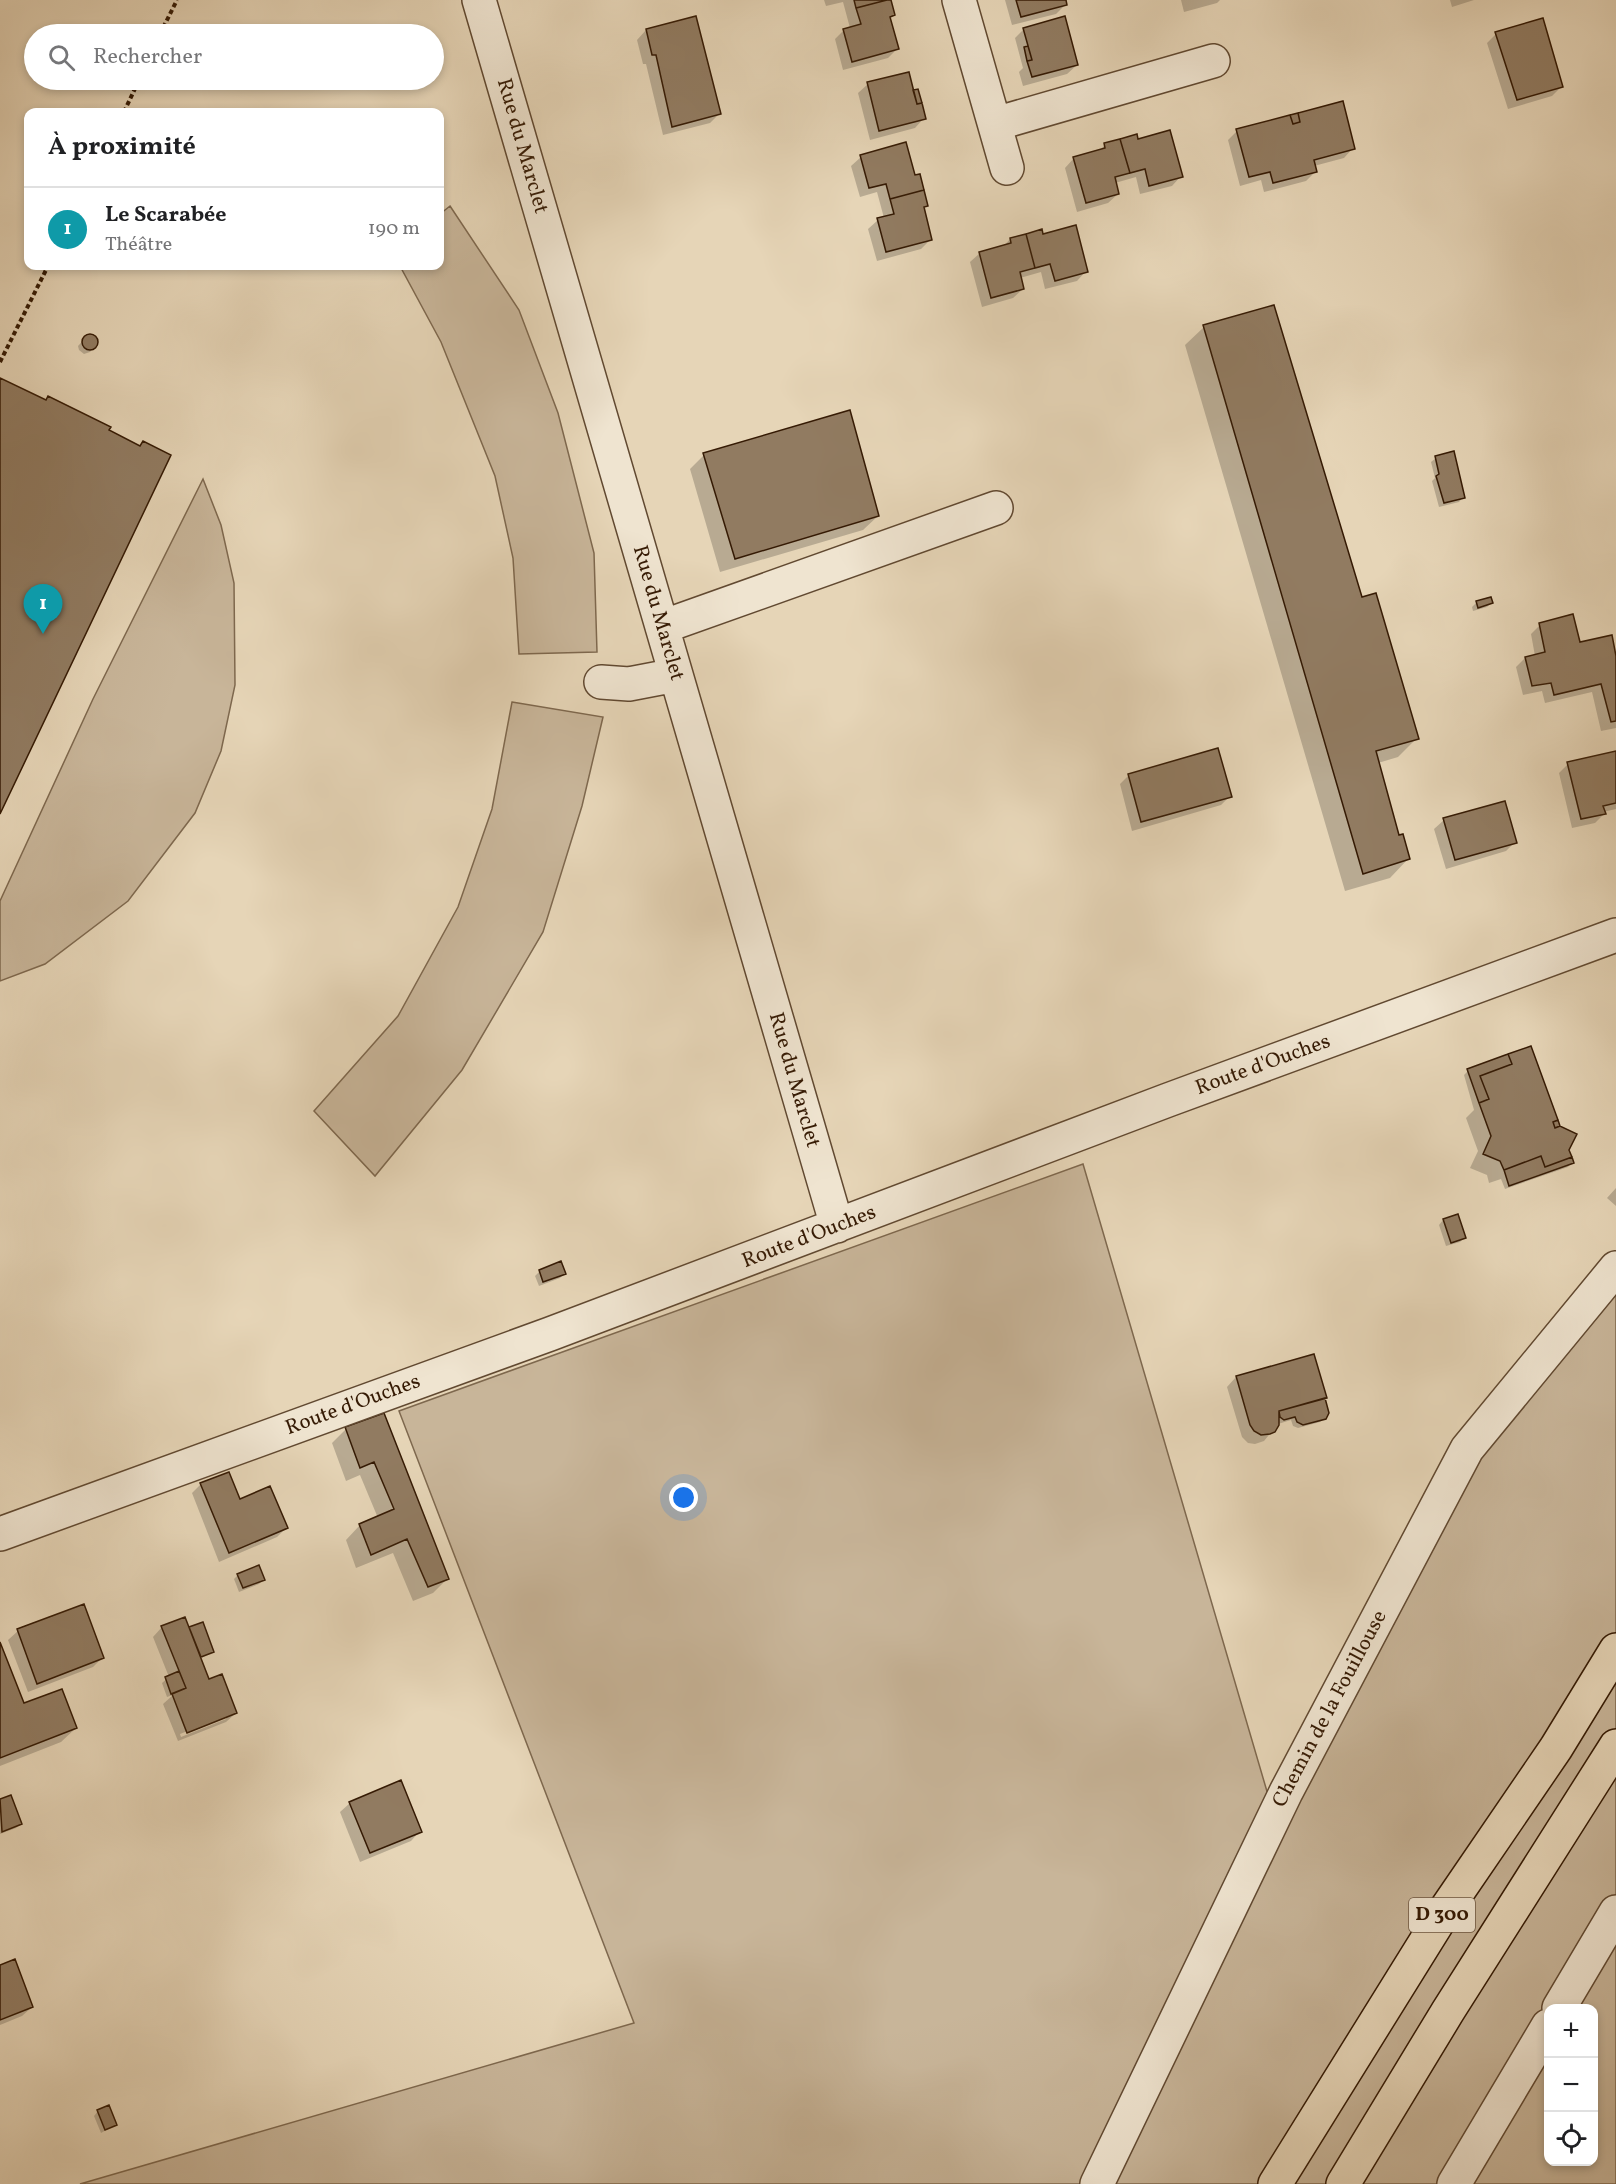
<!DOCTYPE html>
<html lang="fr">
<head>
<meta charset="utf-8">
<style>
  :root { --surface:#fff; --page:#f2f2f2; --text:#202124; --muted:#757577; --line:#e0e0e0; --accent:#b45309 }
  body { margin:0; font-family:Vollkorn,serif; background:var(--page); color:var(--text) }
  .controls { position:absolute; right:18px; bottom:18px; display:grid; overflow:hidden; border-radius:12px; box-shadow:0 3px 9px #0003 }
  .controls button { width:54px; height:54px; display:grid; place-items:center; padding:0; border:0; border-bottom:2px solid var(--line); background:var(--surface); color:var(--text); font:30px sans-serif }
  .you { position:absolute; left:684px; top:1498px; width:21px; height:21px; margin:-15px; border:4px solid #fff; border-radius:50%; background:#1a73e8; box-shadow:0 0 0 9px #1a73e833 }
  .badge { display:grid; place-items:center; width:39px; height:39px; border-radius:50%; background:var(--accent); color:#fff; font-size:20px; font-weight:700 }
  .pin { position:absolute; translate:-50% -50px; filter:drop-shadow(0 2px 3px #0008) }
  .pin::after { content:''; position:absolute; top:32px; width:21px; height:18px; background:inherit; clip-path:polygon(0 0,100% 0,50% 100%) }
  .list { margin:0; padding:0; list-style:none }
  h2 { display:flex; justify-content:space-between; align-items:center; height:78px; margin:0; padding:0 24px; font-size:26px }
  h2 small { font-size:20px; font-weight:400; color:var(--muted) }
  .list li { display:grid; grid-template-columns:39px 1fr auto; gap:18px; align-items:center; box-sizing:border-box; height:84px; padding:0 24px; border-top:2px solid var(--line) }
  .list b { display:block; font-size:22px; white-space:nowrap }
  .list p { margin:0; font-size:20px; white-space:nowrap; color:var(--muted) }
  .list em { font-size:20px; font-style:normal; color:var(--muted) }
  .icon { flex:none; width:33px; height:33px; fill:none; stroke:currentColor; stroke-width:2; stroke-linecap:round; stroke-linejoin:round }
  .map { position:relative; flex:none; width:1616px; height:2184px; overflow:hidden }
  .search { position:absolute; background:var(--surface); box-shadow:0 3px 9px #0003; left:24px; top:24px; width:420px; height:66px; display:flex; align-items:center; gap:15px; box-sizing:border-box; padding:0 21px; border-radius:33px; color:var(--muted); font-size:22px }
  .panel { position:absolute; background:var(--surface); box-shadow:0 3px 9px #0003; left:24px; top:108px; width:420px; height:162px; border-radius:12px }
  .map>svg:first-child { display:block }
</style>
</head>
<body>
<div class="map">
<svg width="1616" height="2184" viewBox="0 0 1616 2184">
  <rect width="100%" height="100%" fill="#e6d5b7"/>
  <filter id="stains"><feTurbulence type="fractalNoise" baseFrequency=".00333" numOctaves="4"/><feColorMatrix values="0 0 0 0 .2 0 0 0 0 .09 0 0 0 0 .02 0 0 0 .5 -.17"/></filter>
  <radialGradient id="worn" r=".72"><stop offset=".6" stop-color="#630" stop-opacity="0"/><stop offset="1" stop-color="#630" stop-opacity=".3"/></radialGradient>
  <path fill="#c8b599" stroke="#7e684e" stroke-width="1.5" fill-rule="evenodd" d="M450 206 519 310 558 413 594 553 597 652 519 654 513 558 495 476 441 342 400 266H440V214Z
    M203 479 221 525 234 583 235 685 221 751 195 813 128 901 45 964 0 981V901L93 699Z
    M512 702 603 717 582 806 543 932 462 1070 375 1176 314 1111 398 1016 458 907 492 809Z
    M1083 1164 1278 1829 1474 1461 1616 1291V2184H80L634 2023 399 1411ZM1548 2008H1594V2162H1548Z"/>
  <path fill="#0003" fill-rule="evenodd" d="M824 0H890L893 15 889 19 897 49 888 58 843 70 835 39 844 30 850 28 843 2 826 6Z
    M1005 0H1065L1066 4 1056 14 1012 25Z
    M1181 0H1220L1217 3 1184 12Z
    M1450 0H1474L1452 7Z
    M1024 29 1077 65 1067 74 1023 86 1019 72 1023 68 1015 38Z
    M646 30 720 113 710 123 663 135 646 64H643L637 40Z
    M1496 34 1562 86 1552 96 1508 109 1487 43Z
    M868 84 912 91 924 118 915 128 870 140 858 93Z
    M1237 131 1353 148 1344 158 1314 166 1315 172 1306 181 1264 192 1261 180 1240 186 1228 140Z
    M1105 145 1181 176 1172 186 1140 194 1136 177 1115 183 1118 194 1108 203 1077 212 1065 168 1074 158 1098 152Z
    M861 157 914 177 927 205 923 209 931 239 921 249 877 261 868 229 878 220 884 218 877 192 860 197 851 166Z
    M1010 239 1086 271 1077 281 1045 289 1041 272 1020 278 1023 289 1013 298 982 307 970 262 980 253 1003 247Z
    M1204 327 1361 599 1417 738 1398 757 1378 763 1398 837 1408 859 1390 878 1345 891 1185 345Z
    M88 335H94L97 344 90 352 84 354 79 350 78 346Z
    M704 455 878 516 863 530 720 572 690 469Z
    M1436 458 1463 497 1459 502 1439 507 1432 481 1435 478 1431 462Z
    M1477 602 1491 603 1487 607 1473 611 1472 607Z
    M1540 625 1616 661V728L1601 731 1592 692 1545 703 1542 691 1523 695 1516 667 1525 658 1535 656 1531 634Z
    M1616 753V809L1603 812 1604 814 1595 823 1572 828 1559 773 1568 764Z
    M1129 775 1230 796 1221 805 1132 831 1120 784Z
    M1444 820 1515 842 1506 851 1446 869 1434 829Z
    M1468 1071 1567 1150 1572 1162 1568 1167 1505 1189 1501 1179 1489 1183 1487 1175 1470 1168 1478 1151 1466 1118 1474 1110 1464 1075Z
    M1616 1188V1206L1607 1198Z
    M1457 1216 1464 1238 1460 1242 1446 1246 1439 1225 1443 1220Z
    M540 1271 564 1274 560 1278 539 1286 535 1276Z
    M1236 1377 1324 1418 1320 1422 1298 1428 1293 1426 1291 1420 1278 1424 1264 1441 1255 1444 1248 1443 1242 1437 1227 1387Z
    M383 1415 447 1579 433 1593 413 1601 393 1553 356 1568 346 1540 360 1525 378 1518 360 1475 346 1481 332 1443 346 1429Z
    M201 1484 239 1501 286 1528 277 1537 219 1562 192 1493Z
    M238 1575 263 1580 259 1584 239 1592 234 1579Z
    M83 1606 103 1657 93 1667 28 1692 8 1640 18 1631Z
    M202 1624 213 1651 200 1659 208 1681 236 1713 226 1722 178 1741 163 1704 173 1695 167 1697 162 1683 169 1677 153 1637 162 1627 188 1630ZM226 1716V1719L181 1737 180 1734Z
    M0 1646 23 1705 76 1728 61 1742 0 1766Z
    M10 1797 21 1824 16 1828 0 1834V1801Z
    M350 1803 420 1831 411 1841 360 1862 340 1812Z
    M0 1966 32 2007 22 2016 0 2025Z
    M98 2111 115 2125 101 2133 94 2116Z"/>
  <path fill="#917b61" stroke="#351a04" stroke-width="1.5" d="M854 0H887L856 8Z
    M887 0H891L895 15 890 17 899 49 852 62 843 29 861 24 856 8Z
    M1016 0H1066L1067 5 1021 17Z
    M696 16 721 114 672 127 656 55H652L646 29Z
    M1065 16 1078 65 1032 77 1027 61 1032 60 1023 28Z
    M1543 18 1563 87 1517 100 1495 32Z
    M1028 46 1032 60 1027 61 1024 47Z
    M909 72 917 104 922 103 926 119 879 131 867 82Z
    M918 89 922 103 917 104 913 90Z
    M1343 101 1355 149 1314 160 1317 172 1273 183 1270 172 1249 177 1236 129 1290 115 1293 124 1300 122 1298 113Z
    M1298 113 1300 122 1293 124 1290 115Z
    M1170 130 1183 177 1149 186 1145 169 1130 173 1120 139 1137 134 1138 139Z
    M1120 139 1130 173 1115 177 1119 194 1086 203 1073 157 1105 148 1104 143Z
    M906 142 915 175 920 174 924 190 890 199 886 184 869 188 860 155Z
    M924 190 928 206 924 207 932 240 886 252 877 218 894 214 890 199Z
    M1076 225 1088 272 1055 281 1050 264 1035 268 1026 234 1042 229 1043 234Z
    M1026 234 1035 268 1020 272 1024 289 991 298 979 252 1011 243 1010 238Z
    M1274 305 1362 597 1376 593 1419 739 1376 751 1399 835 1403 834 1410 859 1363 874 1203 325Z
    M82 342a8 8 0 1 1 16 0a8 8 0 1 1-16 0Z
    M0 378 46 400 48 396 111 427 109 430 140 446 143 441 171 455 0 814Z
    M850 410 879 516 735 559 703 453Z
    M1454 451 1465 498 1444 503 1436 476 1439 474 1435 456Z
    M1491 597 1493 603 1478 608 1476 601Z
    M1573 614 1580 642 1612 635 1616 656V721L1611 722 1601 684 1554 695 1551 683 1532 686 1525 657 1545 652 1539 623Z
    M1218 748 1232 797 1141 822 1128 774Z
    M1616 751V803L1603 806 1606 814 1581 819 1567 762Z
    M1505 801 1517 843 1455 860 1443 818Z
    M1531 1046 1558 1120 1553 1122 1555 1128 1560 1126 1577 1134 1569 1150 1572 1157 1545 1167 1541 1156 1504 1170 1500 1161 1483 1154 1491 1136 1479 1103 1489 1099 1480 1076 1512 1064 1508 1054Z
    M1508 1054 1512 1064 1480 1076 1489 1099 1479 1103 1467 1069Z
    M1558 1120 1560 1126 1555 1128 1553 1122Z
    M1541 1156 1545 1167 1572 1157 1574 1163 1509 1186 1504 1170Z
    M1458 1214 1466 1238 1451 1243 1443 1219Z
    M561 1261 566 1274 543 1282 539 1270Z
    M1314 1354 1327 1398 1279 1411V1425L1275 1432 1270 1434 1261 1435 1254 1431 1250 1425 1236 1376Z
    M1325 1398 1329 1413 1326 1419 1303 1425 1297 1422 1295 1417 1284 1420 1280 1417 1279 1411Z
    M384 1413 449 1579 428 1587 407 1539 371 1555 359 1524 394 1509 374 1462 360 1468 345 1427Z
    M229 1472 240 1499 270 1486 288 1528 229 1553 200 1483Z
    M259 1565 265 1580 243 1588 237 1574Z
    M84 1604 104 1658 37 1684 17 1629Z
    M185 1617 209 1679 222 1674 237 1713 187 1733 172 1694 186 1688 161 1626Z
    M203 1622 214 1652 201 1657 189 1627Z
    M0 1642 24 1703 62 1689 77 1728 0 1758Z
    M179 1671 186 1688 171 1694 165 1677Z
    M401 1780 422 1832 370 1853 349 1802Z
    M11 1795 22 1824 2 1832 0 1799Z
    M15 1959 33 2007 0 2020V1965Z
    M109 2105 117 2125 105 2130 97 2110Z"/>
  <g fill="none" stroke-linecap="round" stroke-linejoin="round">
    <defs>
      <path id="minor" d="M479 0 837 1226
        M959 0 1007 168
        M995 124 1213 61
        M662 627 996 508
        M601 682 629 684 676 675
        M0 1534 550 1334 1168 1100 1616 935
        M1559 2008 1616 1912
        M1097 2184 1286 1792 1467 1449 1616 1268
        M1454 2184 1548 2026"/>
      <path id="major" d="M1275 2184 1446 1909 1556 1748 1616 1650
        M1343 2184 1448 2011 1616 1746"/>
    </defs>
    <use href="#minor" stroke="#614931" stroke-width="36"/>
    <use href="#major" stroke="#351a04" stroke-width="36"/>
    <path stroke="#351a04" stroke-width="4" stroke-dasharray="4.5 3" stroke-linecap="butt" d="M160 34 177 0
      M124 112 139 80
      M0 362 48 266"/>
    <use href="#minor" stroke="#efe4d0" stroke-width="33"/>
    <use href="#major" stroke="#e6d5b7" stroke-width="33"/>
  </g>
  <g text-anchor="middle" dominant-baseline="central" stroke-width="6" stroke-linejoin="round" paint-order="stroke">
    <rect fill="#efe4d0" stroke="#6d5741" stroke-width="1.5" x="1409" y="1898" width="66" height="34" rx="4.5"/>
    <g font-size="20" font-weight="bold" fill="#351a04">
      <text x="1442" y="1915">D 300</text>
    </g>
    <g font-size="21" fill="#351a04" stroke="#efe4d0">
      <text transform="translate(522 146) rotate(74)">Rue du Marclet</text>
      <text transform="translate(658 613) rotate(74)">Rue du Marclet</text>
      <text transform="translate(1263 1065) rotate(-20)">Route d'Ouches</text>
      <text transform="translate(794 1080) rotate(74)">Rue du Marclet</text>
      <text transform="translate(809 1237) rotate(-21)">Route d'Ouches</text>
      <text transform="translate(353 1405) rotate(-20)">Route d'Ouches</text>
      <text transform="translate(1330 1709) rotate(-62)">Chemin de la Fouillouse</text>
    </g>
  </g>
  <rect width="100%" height="100%" filter="url(#stains)"/>
  <rect width="100%" height="100%" fill="url(#worn)"/>
</svg>
<div class="controls">
<button>+</button>
<button>−</button>
<button><svg class="icon" aria-label="locate" viewBox="0 0 24 24"><circle cx="12" cy="12" r="6"/><path d="M12 2v4M12 18v4M2 12h4M18 12h4"/></svg></button>
</div>
<div class="you"></div>
<div class="pin badge" style="left:43px;top:634px;background:#0f9aa8">1</div>
<div class="search"><svg class="icon" aria-label="search" viewBox="0 0 24 24"><circle cx="10" cy="10" r="6"/><path d="M15 15l6 6"/></svg>Rechercher</div>
<section class="panel">
<h2>À proximité<small></small></h2>
<ul class="list">
<li><span class="badge" style="background:#0f9aa8">1</span><div><b>Le Scarabée</b><p>Théâtre</p></div><em>190 m</em></li>
</ul>
</section>
</div>
</body>
</html>
